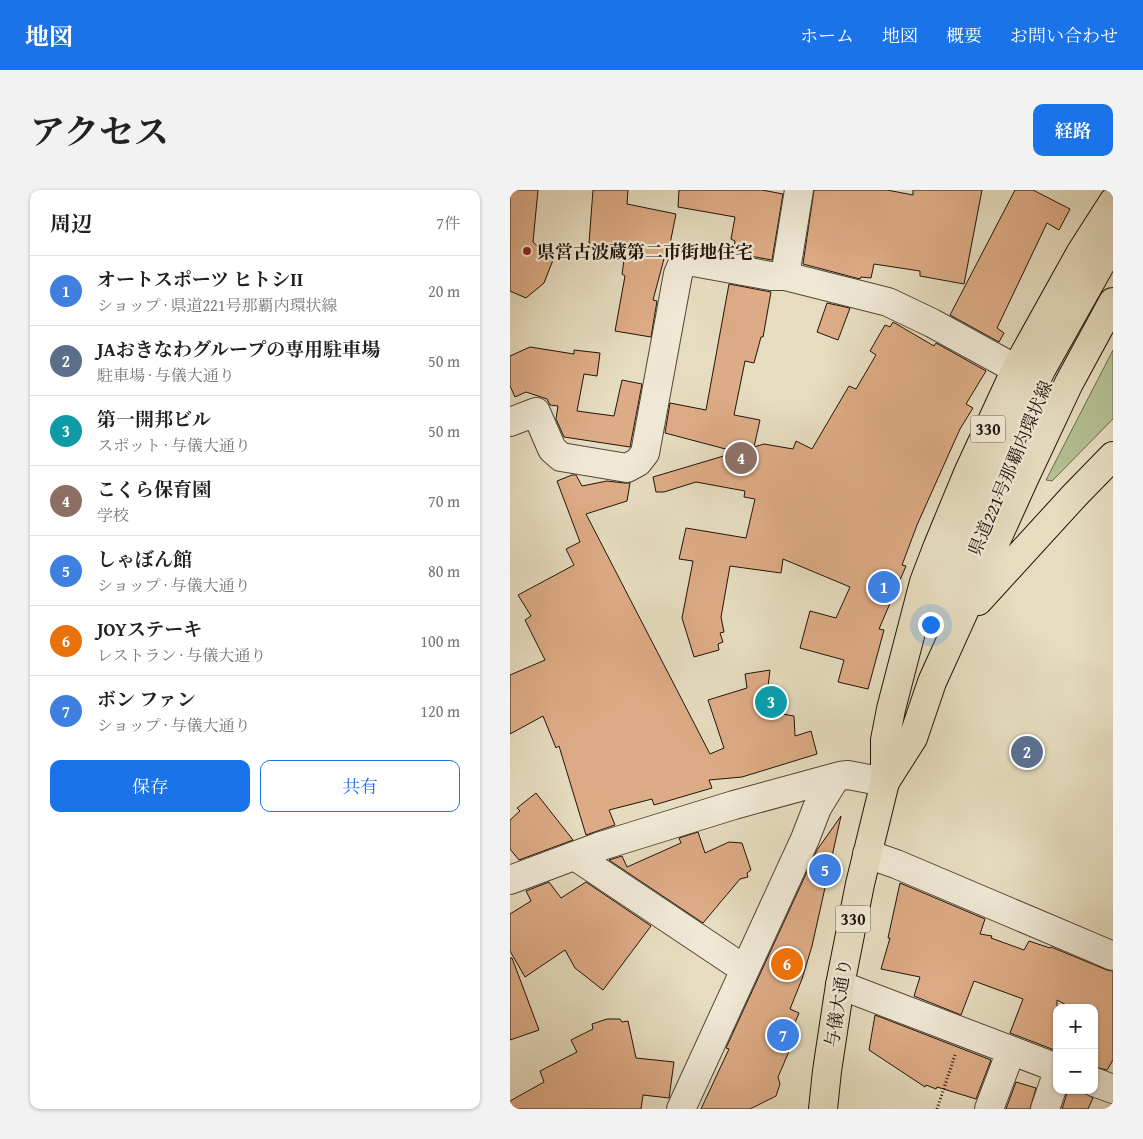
<!DOCTYPE html>
<html lang="ja">
<head>
<meta charset="utf-8">
<style>
  :root { --surface:#fff; --page:#f2f2f2; --text:#222; --muted:#767676; --line:#e0e0e0; --accent:#1a73e8 }
  body { margin:0; font-family:"Gentium Book Plus","Noto Serif JP",serif; background:var(--page); color:var(--text) }
  .controls { position:absolute; right:15px; bottom:15px; display:grid; overflow:hidden; border-radius:10px; box-shadow:0 1px 4px #0004 }
  .controls button { width:45px; height:45px; display:grid; place-items:center; padding:0; border:0; border-bottom:1px solid var(--line); background:var(--surface); color:var(--text); font:25px sans-serif }
  .you { position:absolute; left:420px; top:434px; width:18px; height:18px; margin:-12px; border:4px solid #fff; border-radius:50%; background:#1a73e8; box-shadow:0 0 0 8px #1a73e833 }
  .badge { display:grid; place-items:center; width:32px; height:32px; border-radius:50%; background:var(--accent); color:#fff; font-size:16px; font-weight:700 }
  .pin { position:absolute; translate:-50% -50%; border:2px solid #fff; box-shadow:0 1px 5px #0006 }
  .list { margin:0; padding:0; list-style:none }
  h2 { display:flex; justify-content:space-between; align-items:center; height:65px; margin:0; padding:0 20px; font-size:21px }
  h2 small { font-size:16px; font-weight:400; color:var(--muted) }
  .list li { display:grid; grid-template-columns:32px 1fr auto; gap:15px; align-items:center; box-sizing:border-box; height:70px; padding:0 20px; border-top:1px solid var(--line) }
  .list b { display:block; font-size:19px; white-space:nowrap }
  .list p { margin:0; font-size:16px; white-space:nowrap; color:var(--muted) }
  .list em { font-size:16px; font-style:normal; color:var(--muted) }
  .actions { display:flex; gap:10px; padding:15px 20px }
  .actions a { flex:1; padding:11px 0; border:1px solid var(--accent); border-radius:10px; text-align:center; font-size:18px; color:var(--accent) }
  .actions .main { background:var(--accent); color:#fff }
  .map { position:relative; flex:none; width:603px; height:919px; overflow:hidden; border-radius:10px }
  header { display:flex; align-items:center; gap:30px; box-sizing:border-box; height:70px; padding:0 25px; background:var(--accent); color:#fff }
  header strong { font-size:24px }
  nav { display:flex; gap:28px; margin-inline-start:auto; font-size:18px }
  .intro { display:flex; align-items:center; justify-content:space-between; box-sizing:border-box; height:120px; padding:0 30px }
  h1 { margin:0; font-size:35px }
  .button { padding:12px 22px; border-radius:10px; background:var(--accent); color:#fff; font-size:18px; font-weight:700 }
  main { display:flex; gap:30px; padding:0 30px }
  aside { flex:1; background:var(--surface); border-radius:10px; box-shadow:0 1px 4px #0004 }
  .map>svg:first-child { display:block }
</style>
</head>
<body>
<header>
<strong>地図</strong>
<nav><a>ホーム</a><a>地図</a><a>概要</a><a>お問い合わせ</a></nav>
</header>
<div class="intro"><h1>アクセス</h1><a class="button">経路</a></div>
<main>
<aside>
<h2>周辺<small>7件</small></h2>
<ul class="list">
<li><span class="badge" style="background:#3f7fe0">1</span><div><b>オートスポーツ ヒトシII</b><p>ショップ · 県道221号那覇内環状線</p></div><em>20 m</em></li>
<li><span class="badge" style="background:#5c6f8a">2</span><div><b>JAおきなわグループの専用駐車場</b><p>駐車場 · 与儀大通り</p></div><em>50 m</em></li>
<li><span class="badge" style="background:#0f9aa8">3</span><div><b>第一開邦ビル</b><p>スポット · 与儀大通り</p></div><em>50 m</em></li>
<li><span class="badge" style="background:#8d6e63">4</span><div><b>こくら保育園</b><p>学校</p></div><em>70 m</em></li>
<li><span class="badge" style="background:#3f7fe0">5</span><div><b>しゃぼん館</b><p>ショップ · 与儀大通り</p></div><em>80 m</em></li>
<li><span class="badge" style="background:#e8710a">6</span><div><b>JOYステーキ</b><p>レストラン · 与儀大通り</p></div><em>100 m</em></li>
<li><span class="badge" style="background:#3f7fe0">7</span><div><b>ボン ファン</b><p>ショップ · 与儀大通り</p></div><em>120 m</em></li>
</ul>
<div class="actions"><a class="main">保存</a><a>共有</a></div>
</aside>
<div class="map">
<svg width="603" height="919" viewBox="0 0 603 919">
  <rect width="100%" height="100%" fill="#e6dcbf"/>
  <filter id="stains"><feTurbulence type="fractalNoise" baseFrequency=".004" numOctaves="4"/><feColorMatrix values="0 0 0 0 .2 0 0 0 0 .09 0 0 0 0 .02 0 0 0 .5 -.17"/></filter>
  <radialGradient id="worn" r=".72"><stop offset=".6" stop-color="#630" stop-opacity="0"/><stop offset="1" stop-color="#630" stop-opacity=".3"/></radialGradient>
  <path fill="#b4c093" stroke="#6a6a4e" d="M603 160V229L542 291 536 290Z"/>
  <path fill="#ddab85" stroke="#20140a" d="M0 0H28L23 52 43 70 34 93 16 108 0 101Z
    M83 0H118L117 14 166 24 160 54H158L143 110 147 111 141 147 105 141 115 86 112 84 116 56 79 53Z
    M169 0H252L273 4 262 70 223 63 225 51 221 49 225 27 168 17Z
    M304 0H377L403 5V0H472L454 94 410 86V81L364 74 361 88 351 87 350 89 293 74Z
    M505 0H523L560 19 549 40 537 33 487 138 494 143 489 152 440 125Z
    M219 94 261 102 253 147H251L244 173 235 171 224 225 250 230 244 257 254 254 283 259 286 251 302 259 339 196 346 199 366 165 360 161 375 135 380 137 383 132 424 156 426 153 476 181 456 214 463 218 450 239 407 335 392 375 396 376 369 439 374 440 358 499 328 492 334 470 290 458 300 421 326 428 340 397 273 369 271 383 220 376 211 427 214 442 210 443 213 452 208 454 209 460 184 467 172 428 183 371 169 369 176 338 236 348 245 309 234 307 235 301 186 292 154 302H146L143 287 227 262 155 243 160 213 196 220Z
    M317 113 340 118 328 150 307 142Z
    M20 157 64 164V160L90 163 87 186 74 184 67 221 104 226 112 190 132 194 120 257 54 247 46 229 48 216 40 215 37 209 16 202 5 207 0 196V166Z
    M62 285H66L72 296 97 291 114 293H120L117 311 76 324 200 564 214 558 198 510 237 498 235 484 260 480 255 521 284 526 285 546 301 541 307 564 232 587 199 590 202 598 144 615 142 609 99 620 105 635 76 645 49 556 46 558 33 526 0 544V485L35 470 15 430 21 426 8 405 64 375 56 359 70 352 47 291Z
    M26 603 63 650 9 670 0 659V630L10 621 7 618Z
    M331 626 302 756 292 789 280 819 289 823 278 849 283 852 268 887 270 894 266 906 240 919H191L219 859 216 858 307 660Z
    M188 642 195 663 219 652 232 653 241 680 237 683 238 687 230 689 193 733 99 670 112 666 117 677 171 653 169 648Z
    M39 692 51 708 76 692 141 736 93 800 65 778 55 760 15 787 0 761V724L21 711 16 701Z
    M390 693 475 729 470 744 482 746 481 748 514 760 519 751 540 758 541 757 597 780 603 781V870L597 880 584 877V818H562L547 810V861L500 843 513 809 464 791 451 825 404 806 410 787 371 779 380 748H378Z
    M0 768H2L29 840 0 850Z
    M365 825 481 870 466 909 427 897 426 899 416 895 415 897 359 860Z
    M97 829H110L112 832 118 831 126 868 164 872 159 908 133 905 131 919H0V911L34 892 30 881 67 862 61 850 83 839 82 834Z
    M506 892 526 898 520 919H496Z
    M558 900H571L583 908 578 919H552Z"/>
  <g fill="none" stroke-linecap="round" stroke-linejoin="round">
    <defs>
      <path id="minor" d="M275 86 289 0
        M0 232 26 222 42 259 51 267 117 278 128 272 135 263 168 84 171 77 178 71 261 86H275L378 112 422 133 506 179
        M357 664 386 674 603 766
        M65 666 234 779
        M0 690 88 657 224 615 330 586 338 585 375 592
        M330 795 547 878
        M584 892 603 899
        M171 919 295 649 307 618 326 587
        M479 919 501 861
        M535 919 547 884"/>
      <path id="major" d="M443 422 472 335
        M411 432 460 325 531 180 603 52"/>
      <path id="highway" d="M468 411 565 305 603 266
        M375 592 403 548 422 492 514 289 559 193 603 112
        M313 919 317 881 330 795 350 694 375 592V550L381 519 414 392 427 358 458 283 506 179 571 62 603 12"/>
    </defs>
    <use href="#minor" stroke="#524637" stroke-width="30"/>
    <use href="#major" stroke="#20140a" stroke-width="30"/>
    <use href="#highway" stroke="#20140a" stroke-width="30"/>
    <path stroke="#20140a" stroke-width="3" stroke-dasharray="1 2.5" stroke-linecap="butt" d="M427 919 445 865"/>
    <use href="#minor" stroke="#efe8d5" stroke-width="28"/>
    <use href="#major" stroke="#e6dcbf" stroke-width="28"/>
    <use href="#highway" stroke="#e6dcbf" stroke-width="28"/>
  </g>
  <circle fill="#8f2418" stroke="#efe8d5" stroke-width="2" cx="17" cy="61" r="5"/>
  <g text-anchor="middle" dominant-baseline="central" stroke-width="4.5" stroke-linejoin="round" paint-order="stroke">
    <g fill="#efe8d5" stroke="#5e5447" stroke-width="1">
      <rect x="460.5" y="225.5" width="35" height="27" rx="4"/>
      <rect x="325.5" y="715.5" width="35" height="27" rx="4"/>
    </g>
    <g font-size="16" font-weight="bold" fill="#20140a">
      <text x="478" y="239">330</text>
      <text x="343" y="729">330</text>
    </g>
    <g font-size="18" font-weight="bold" fill="#20140a" stroke="#efe8d5" text-anchor="start">
      <text x="27" y="61">県営古波蔵第二市街地住宅</text>
    </g>
    <g font-size="18" fill="#20140a" stroke="#efe8d5">
      <text transform="translate(500 278) rotate(-67)">県道221号那覇内環状線</text>
      <text transform="translate(328 813) rotate(-81)">与儀大通り</text>
    </g>
  </g>
  <rect width="100%" height="100%" filter="url(#stains)"/>
  <rect width="100%" height="100%" fill="url(#worn)"/>
</svg>
<div class="controls">
<button>+</button>
<button>−</button>
</div>
<div class="you"></div>
<div class="pin badge" style="left:374px;top:397px;background:#3f7fe0">1</div>
<div class="pin badge" style="left:517px;top:562px;background:#5c6f8a">2</div>
<div class="pin badge" style="left:261px;top:512px;background:#0f9aa8">3</div>
<div class="pin badge" style="left:231px;top:268px;background:#8d6e63">4</div>
<div class="pin badge" style="left:315px;top:680px;background:#3f7fe0">5</div>
<div class="pin badge" style="left:277px;top:774px;background:#e8710a">6</div>
<div class="pin badge" style="left:273px;top:845px;background:#3f7fe0">7</div>
</div>
</main>
</body>
</html>
